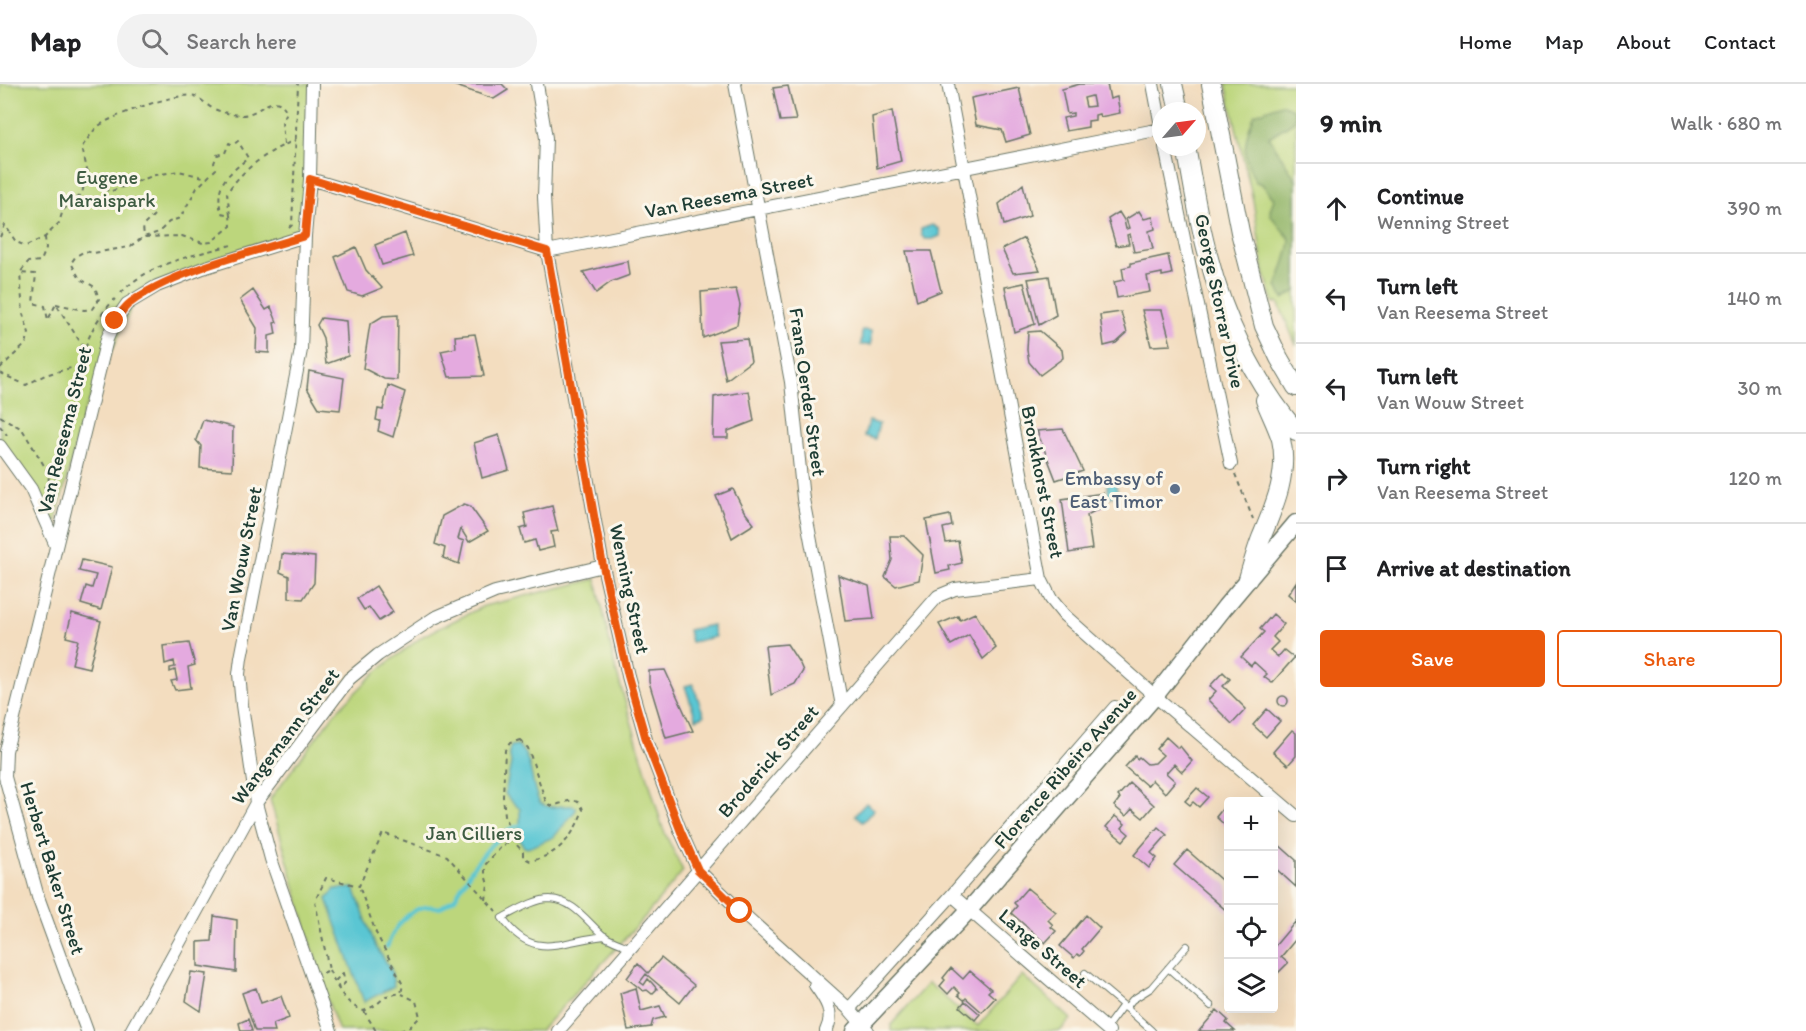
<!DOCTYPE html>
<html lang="en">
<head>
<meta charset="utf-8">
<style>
  :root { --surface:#fff; --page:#f2f2f2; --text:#202124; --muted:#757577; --line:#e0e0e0; --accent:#ea580c }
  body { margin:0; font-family:Itim,sans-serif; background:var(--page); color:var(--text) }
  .controls { position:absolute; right:18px; bottom:18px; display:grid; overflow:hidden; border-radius:6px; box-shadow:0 6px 24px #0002 }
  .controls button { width:54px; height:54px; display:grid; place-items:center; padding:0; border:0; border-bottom:2px solid var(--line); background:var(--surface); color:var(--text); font:30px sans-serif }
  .compass { position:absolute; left:1152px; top:18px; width:54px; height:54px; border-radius:50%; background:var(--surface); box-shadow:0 6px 24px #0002; rotate:62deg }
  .stop { position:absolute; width:18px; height:18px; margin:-14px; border:4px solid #ea580c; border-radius:50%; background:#fff }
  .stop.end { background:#ea580c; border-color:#fff; box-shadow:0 2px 6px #0008 }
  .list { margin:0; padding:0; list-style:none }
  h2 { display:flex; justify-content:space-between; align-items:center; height:78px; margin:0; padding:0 24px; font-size:26px }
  h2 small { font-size:20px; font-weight:400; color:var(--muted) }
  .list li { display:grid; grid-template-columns:39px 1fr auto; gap:18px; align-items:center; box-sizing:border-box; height:90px; padding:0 24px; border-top:2px solid var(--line) }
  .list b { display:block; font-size:22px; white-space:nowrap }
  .list p { margin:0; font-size:20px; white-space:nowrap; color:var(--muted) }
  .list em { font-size:20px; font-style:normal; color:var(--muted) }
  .actions { display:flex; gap:12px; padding:18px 24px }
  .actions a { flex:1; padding:14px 0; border:2px solid var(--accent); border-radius:6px; text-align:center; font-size:21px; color:var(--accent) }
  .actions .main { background:var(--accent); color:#fff }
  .icon { flex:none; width:33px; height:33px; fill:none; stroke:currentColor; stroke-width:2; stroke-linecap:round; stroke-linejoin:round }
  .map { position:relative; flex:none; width:1296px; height:947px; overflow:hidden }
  header { display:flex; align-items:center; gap:36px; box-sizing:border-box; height:84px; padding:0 30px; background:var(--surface); border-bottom:2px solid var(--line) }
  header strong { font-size:28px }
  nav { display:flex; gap:33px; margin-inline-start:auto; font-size:21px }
  .search { width:420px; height:54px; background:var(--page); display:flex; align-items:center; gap:15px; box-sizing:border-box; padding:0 21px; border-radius:33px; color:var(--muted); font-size:22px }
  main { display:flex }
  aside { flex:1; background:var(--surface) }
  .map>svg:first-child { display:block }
</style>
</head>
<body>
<header>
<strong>Map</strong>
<div class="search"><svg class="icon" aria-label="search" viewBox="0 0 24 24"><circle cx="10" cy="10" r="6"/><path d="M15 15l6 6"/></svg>Search here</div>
<nav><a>Home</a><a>Map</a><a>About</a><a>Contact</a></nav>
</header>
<main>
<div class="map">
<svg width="1296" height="947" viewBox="0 0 1296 947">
  <rect width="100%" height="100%" fill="#fbf7ec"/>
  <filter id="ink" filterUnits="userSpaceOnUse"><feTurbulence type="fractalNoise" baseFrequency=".0167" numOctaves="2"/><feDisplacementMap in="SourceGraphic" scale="12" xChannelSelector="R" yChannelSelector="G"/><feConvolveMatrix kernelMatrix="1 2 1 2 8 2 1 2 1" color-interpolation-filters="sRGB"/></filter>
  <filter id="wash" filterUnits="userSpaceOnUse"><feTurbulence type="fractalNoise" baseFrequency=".008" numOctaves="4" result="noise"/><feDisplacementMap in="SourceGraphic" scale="24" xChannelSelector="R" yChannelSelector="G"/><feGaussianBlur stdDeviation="1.35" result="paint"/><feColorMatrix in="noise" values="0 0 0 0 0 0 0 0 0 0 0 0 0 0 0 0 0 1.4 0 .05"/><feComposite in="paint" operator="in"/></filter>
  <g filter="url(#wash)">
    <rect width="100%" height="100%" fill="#f3ddbf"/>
    <path fill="#bcd67c" stroke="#6e8a58" stroke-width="1.5" d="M0 0H314L306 150 140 205 84 328 55 440 0 363Z
      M1226 0H1296V261L1278 218 1274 219 1264 188 1253 116Z
      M596 495 615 583 663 745 683 787 642 836 540 947H339L326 912 270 715 334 630 376 588 423 552 484 522Z
      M1022 891 1071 935 1060 947H891V941L928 899 978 942Z"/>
    <path fill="#95b76c" stroke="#5a7a50" stroke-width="1.5" d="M1281 20 1293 25 1295 31 1293 38 1269 53 1296 96V207L1283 215 1277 202C1280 190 1291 165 1290 155L1271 132 1270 126 1274 115 1262 100 1256 98C1241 72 1243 57 1255 30Z"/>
    <path fill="#5ac6d3" stroke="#3c8284" stroke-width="1.5" d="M932 141 939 145 940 152 933 155H925L921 151V145Z
      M862 246 871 247V261H861Z
      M869 337 879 340 875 355 864 352Z
      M1115 396 1118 411 1109 413 1107 398Z
      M712 541 715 553 691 558 688 546Z
      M693 600 704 632 696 635 685 602Z
      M517 661C534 674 530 702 540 719 552 728 563 718 576 723V726L554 753 528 764 524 763 520 756V725L508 714 505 709 511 679 509 668 511 662Z
      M866 719 874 725 863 738 855 731Z
      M354 804 376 863 391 885 394 902 364 918 327 815 335 805Z"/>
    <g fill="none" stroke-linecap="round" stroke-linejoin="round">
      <path stroke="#5ac6d3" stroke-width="4" d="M387 863C395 841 414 816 440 824L455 814 473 783 491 761 510 745 520 741"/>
    </g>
    <g id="blocks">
      <path fill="#e4aadf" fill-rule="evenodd" d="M450 0H502L508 6 494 15Z
        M1080 0H1107L1110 15 1117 13 1120 29 1100 33 1099 30 1095 31V36L1088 37V43L1066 47 1063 34 1073 32V29L1067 30 1062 5ZM1092 12 1094 22 1086 23 1084 14Z
        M788 2 796 36 780 37 773 4Z
        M1019 4 1030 51 1006 58 1002 46 976 41 971 14Z
        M892 27 901 77 877 84 872 33Z
        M1023 100 1030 132 1004 141 999 120Z
        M1139 127 1144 135 1153 133 1155 145 1149 147 1153 165 1134 168 1130 150 1127 151 1129 160 1116 162 1108 135 1119 128 1124 136 1126 145 1129 144 1126 135Z
        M405 149 413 172 382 181 375 161Z
        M1024 154 1040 186 1013 189 1002 165Z
        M356 163 366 186 382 204 362 212 348 208 335 173Z
        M906 167H931L941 207 917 217Z
        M1168 171 1172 190 1162 192V189L1147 192 1150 208 1117 214 1114 198 1124 196 1122 184 1131 182V179Z
        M628 177 630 191 611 198 596 209 583 188Z
        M1049 192 1056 231 1039 241 1028 195Z
        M1024 199 1035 240 1014 248 1005 203Z
        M736 205 740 221 737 241 703 254 701 208Z
        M253 206 266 226 271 223 277 238 274 239 276 250 269 252V269L256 268 257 244 240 216Z
        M1142 226H1162L1171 261 1151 262Z
        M1121 228 1127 249 1116 259 1104 262 1100 231Z
        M398 231 397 296 384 295 363 284 370 240 383 232Z
        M321 234 346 237 348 272 326 280 323 254 317 241Z
        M1040 247 1062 266 1063 274 1040 291 1029 278 1027 266 1028 248Z
        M475 250 484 292 449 293 441 267 456 264 455 252Z
        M747 255 751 277 726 296 718 257Z
        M309 287 344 294 340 326 319 324 307 304Z
        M388 301 405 308 393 353 378 347 380 337 376 336 378 325 383 326Z
        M749 307 754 337 728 347V354H713L714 313Z
        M203 336 233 343 232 386 200 384 201 362 196 356Z
        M1063 345 1083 387 1056 396 1037 347Z
        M499 351 509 386 482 394 474 359Z
        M733 405 744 427 754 440 732 454 716 412Z
        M1103 409 1104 422 1087 431 1092 465 1069 469 1062 415Z
        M464 420 470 422 488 447 469 458 461 445 458 455 464 457 459 480 443 474 445 464 435 460 442 432Z
        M552 422 558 447 551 448 554 463 538 467 535 456 524 459 520 445 527 443 524 429Z
        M950 431 952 442 943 444 946 459 958 457 962 479 949 482 950 486 936 489 926 436Z
        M890 452H904L923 471 919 496 896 502 885 493 892 476Z
        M282 470 315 473 314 499 303 515 289 514V492L280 488Z
        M82 476 112 483 101 526 81 520 86 502 92 504 96 491 79 487Z
        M838 491 869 502 874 535 845 537Z
        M1296 498V517L1288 510Z
        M376 502 393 528 379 537 369 523 364 526 357 515Z
        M72 529 101 537 89 584 72 580 78 556 66 553Z
        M975 529 996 564 983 575 969 551 951 561 939 540 958 532 960 536Z
        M1273 530 1284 540 1273 553 1278 558 1270 566 1278 573 1284 566 1294 574 1272 599 1264 593 1267 590 1254 578 1251 582 1241 573 1264 548 1260 545Z
        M189 559 195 581 188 583 191 604 175 606 171 597 177 596 175 586 170 588V584L175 583 174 577 165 580 163 562Z
        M787 560 800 580 803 587 795 600 771 611 765 562Z
        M665 586 693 647 666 654 649 598V587Z
        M1223 588 1230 595 1223 602 1246 625 1232 640 1208 616 1216 607 1210 602Z
        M1278 617a5 5 0 1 1 10 0a5 5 0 1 1-10 0Z
        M1267 625 1280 637 1266 653 1253 641Z
        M1292 646 1296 649V672L1288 681 1273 668Z
        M1166 653 1178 664 1180 662 1192 677 1182 688 1174 680 1166 689 1175 697 1165 709 1152 696 1147 702 1125 683 1135 672 1137 675 1139 673 1147 680 1155 679 1163 671 1156 665Z
        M1130 699 1154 721 1143 734 1132 725 1126 732 1114 722 1120 714 1118 712Z
        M1197 704 1208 713 1199 723 1193 718 1190 721 1185 717Z
        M1228 718V744L1216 733Z
        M1115 732 1125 740 1122 744 1129 750 1123 757 1106 743Z
        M1158 743 1167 751 1151 769 1157 774 1149 784 1134 771Z
        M1278 760 1296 776V803L1274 783V766Z
        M1187 766 1228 802V828L1174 781Z
        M1027 804 1056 828 1048 836 1053 841 1051 843 1056 847 1045 859 1011 829 1017 822 1014 819Z
        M1086 831 1100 844 1082 865 1084 867 1080 872 1077 870 1074 874 1060 862Z
        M214 832 237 836 236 888 198 882V858L212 857Z
        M1296 837V855L1281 873 1288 879 1278 889 1274 885V863Z
        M661 874 694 901 680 919 646 890 640 898 644 901 648 895 652 899 657 905 652 910 647 906 643 907 627 894 638 879 648 889Z
        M951 884 963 895 970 887 991 905 988 908 995 914 982 928 966 914 964 916 958 911 960 909 954 903 948 910 940 902 945 896 943 894Z
        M191 888 207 890 201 927 186 917Z
        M256 904 261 919 281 912 289 934 273 940 275 947H255L242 909Z
        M636 904 641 927 660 922 665 933 653 936 651 943 628 946 620 909Z
        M965 917 980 930 975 936 960 923Z
        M1217 926 1228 936 1226 939 1235 947H1199Z
        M248 935 252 947H241L239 939Z"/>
    </g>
  </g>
  <g filter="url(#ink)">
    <use href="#blocks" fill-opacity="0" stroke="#697565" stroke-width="1.5"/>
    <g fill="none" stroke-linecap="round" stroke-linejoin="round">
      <defs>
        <path id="service" d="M605 852C559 857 534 878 502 834 516 827 534 815 550 815 574 816 588 839 604 852 612 857 622 860 630 864
          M1168 884 1211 922
          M1085 889 1123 921
          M1126 924 1132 916 1151 904 1187 862
          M1106 944 1123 921 1152 947"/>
        <path id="minor" d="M312 0 310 95 305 152 301 266 241 574 239 590 242 621 256 719 271 775 331 947
          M537 0 546 54 544 113 547 167 603 482 628 592 647 659 681 748 698 786 740 827 849 925 868 947
          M735 0 791 298 803 415 842 622
          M948 0 1041 495 1051 515 1064 531 1155 612 1296 732
          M1153 0 1161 42
          M1165 63 1231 380
          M310 95 547 167 1161 45
          M0 362 31 405 56 462
          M952 811 1109 947
          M815 901C826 916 835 929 826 947
          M849 925 952 811 1115 623
          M87 947 38 813 5 693 6 667 107 255 115 237 127 220 157 202 203 184 305 152
          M131 947 256 719 349 595 378 571 434 534 495 508 603 482
          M558 947 938 512 955 505 1041 495"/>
        <path id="secondary" d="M855 947 969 826 1155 612 1225 523 1296 439"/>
        <path id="primary" d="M1173 0 1179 27
          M1211 0 1240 148 1264 242 1279 274 1296 303
          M1186 63C1193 99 1198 136 1208 171 1224 235 1254 297 1296 347
          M1248 495C1252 481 1256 467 1261 454 1274 423 1289 390 1281 355 1277 342 1270 329 1265 316"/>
      </defs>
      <use href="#service" stroke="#697565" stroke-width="8"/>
      <use href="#minor" stroke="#697565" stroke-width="14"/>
      <use href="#secondary" stroke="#697565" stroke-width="19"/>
      <use href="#primary" stroke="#697565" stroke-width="20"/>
      <path stroke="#697565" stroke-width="2" stroke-dasharray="4.5 4.5" stroke-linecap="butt" d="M284 60 282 38 287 28C275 4 259 32 241 31 233 31 221 28 214 25 207 22 202 15 195 12 179 7 107 33 96 44 91 50 86 57 82 63L87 86 109 108 155 91 179 87 207 94 216 85 214 79 217 71 225 69 229 59 233 61 238 57 248 74C226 93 215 98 221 129L230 131 227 109C241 86 271 65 296 56
        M154 131 143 142 144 153 159 148 169 138 180 134 197 104 207 94
        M289 144 292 141 298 0
        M0 153 5 141 16 158 26 162 45 153 59 139 63 126 82 110 87 86
        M45 153 46 165 41 177 28 178 20 189 36 190 33 219 45 222 48 236 56 220 84 264
        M121 209C149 178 197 171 235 160
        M56 220 84 226 92 225 99 215 95 203 80 195 71 179 76 172 85 167 93 169 129 163 144 153 182 152 203 159 211 158 231 142 230 131
        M0 284 26 260 29 249 23 230 20 189
        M0 289 26 301 45 291 82 281
        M0 332 22 345 48 388 50 408
        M0 342 7 351
        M1235 390 1253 435
        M44 402 51 412
        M51 412 82 281C85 255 97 233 115 215
        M520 656 528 664 546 718 552 722C563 720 578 709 583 726 573 753 559 771 530 777L523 773V768L516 760 505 731 503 713 505 666 510 659Z
        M486 816 488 801 485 790V781L502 762 514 755
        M329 886C337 903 345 921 364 927L376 921 386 912 401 909 403 901 376 849 359 802
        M323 889 329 886 315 817 326 794 359 802 383 749 447 772 496 827
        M343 889 345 899 339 905 336 896Z
        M364 927 376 947
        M400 947 410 943 420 933 416 917 402 910"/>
      <use href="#service" stroke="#fff" stroke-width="6"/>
      <use href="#minor" stroke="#fff" stroke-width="12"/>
      <use href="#secondary" stroke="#fff" stroke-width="16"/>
      <use href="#primary" stroke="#fff" stroke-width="18"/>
    </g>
  </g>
  <g fill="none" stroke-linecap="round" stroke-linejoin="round" filter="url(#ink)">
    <path stroke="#ea580c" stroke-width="8" d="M115 237C120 231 124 223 130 219 171 187 254 168 305 152L310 95 547 167 603 482 628 592 647 659 681 748 698 786 740 827"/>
  </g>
  <circle fill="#5c6f8a" stroke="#fbf7ec" stroke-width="2" cx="1175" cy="405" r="6"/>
  <g text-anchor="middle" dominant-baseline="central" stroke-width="6" stroke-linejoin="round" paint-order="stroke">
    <g font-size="20" fill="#3e5c42" stroke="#fbf7ec">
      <text x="107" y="93">Eugene<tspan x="107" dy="23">Maraispark</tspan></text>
      <text x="474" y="749">Jan Cilliers</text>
    </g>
    <g font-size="20" fill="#1f3d34" stroke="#fbf7ec">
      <text transform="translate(729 111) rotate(-11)">Van Reesema Street</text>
      <text transform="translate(1220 217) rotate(78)">George Storrar Drive</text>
      <text transform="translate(808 308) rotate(82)">Frans Oerder Street</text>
      <text transform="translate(64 346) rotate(-76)">Van Reesema Street</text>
      <text transform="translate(1043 398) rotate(79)">Bronkhorst Street</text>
      <text transform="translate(241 475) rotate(-79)">Van Wouw Street</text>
      <text transform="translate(630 505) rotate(78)">Wenning Street</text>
      <text transform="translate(285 652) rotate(-53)">Wangemann Street</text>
      <text transform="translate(768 677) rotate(-49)">Broderick Street</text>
      <text transform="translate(1065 684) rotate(-49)">Florence Ribeiro Avenue</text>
      <text transform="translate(53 784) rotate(73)">Herbert Baker Street</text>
      <text transform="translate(1043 864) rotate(41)">Lange Street</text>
    </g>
    <g font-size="20" fill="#4e5e75" stroke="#fbf7ec" text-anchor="end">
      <text x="1163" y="394">Embassy of<tspan x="1163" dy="23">East Timor</tspan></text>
    </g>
  </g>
</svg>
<div class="controls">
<button>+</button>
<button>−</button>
<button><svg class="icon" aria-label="locate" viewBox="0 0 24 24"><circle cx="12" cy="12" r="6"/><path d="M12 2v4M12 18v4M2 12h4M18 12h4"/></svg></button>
<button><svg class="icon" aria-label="layers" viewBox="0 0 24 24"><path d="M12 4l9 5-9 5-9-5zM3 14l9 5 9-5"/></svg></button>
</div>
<svg class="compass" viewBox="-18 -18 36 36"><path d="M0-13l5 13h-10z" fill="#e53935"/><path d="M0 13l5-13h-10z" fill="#757577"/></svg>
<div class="stop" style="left:740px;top:827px"></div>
<div class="stop end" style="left:115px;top:237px"></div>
</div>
<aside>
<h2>9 min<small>Walk · 680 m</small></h2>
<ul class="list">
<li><svg class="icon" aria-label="ahead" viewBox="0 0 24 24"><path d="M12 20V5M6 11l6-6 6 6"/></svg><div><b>Continue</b><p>Wenning Street</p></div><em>390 m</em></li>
<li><svg class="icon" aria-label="left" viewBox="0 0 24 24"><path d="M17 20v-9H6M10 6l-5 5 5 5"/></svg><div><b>Turn left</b><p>Van Reesema Street</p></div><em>140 m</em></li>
<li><svg class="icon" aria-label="left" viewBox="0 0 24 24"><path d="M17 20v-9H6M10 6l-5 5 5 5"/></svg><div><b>Turn left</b><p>Van Wouw Street</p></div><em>30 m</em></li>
<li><svg class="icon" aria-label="right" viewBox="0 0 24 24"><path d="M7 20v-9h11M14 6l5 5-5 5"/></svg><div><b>Turn right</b><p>Van Reesema Street</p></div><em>120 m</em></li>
<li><svg class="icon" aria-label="arrive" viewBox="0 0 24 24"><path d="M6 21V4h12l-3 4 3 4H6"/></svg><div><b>Arrive at destination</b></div></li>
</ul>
<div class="actions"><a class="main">Save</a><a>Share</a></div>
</aside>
</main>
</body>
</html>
